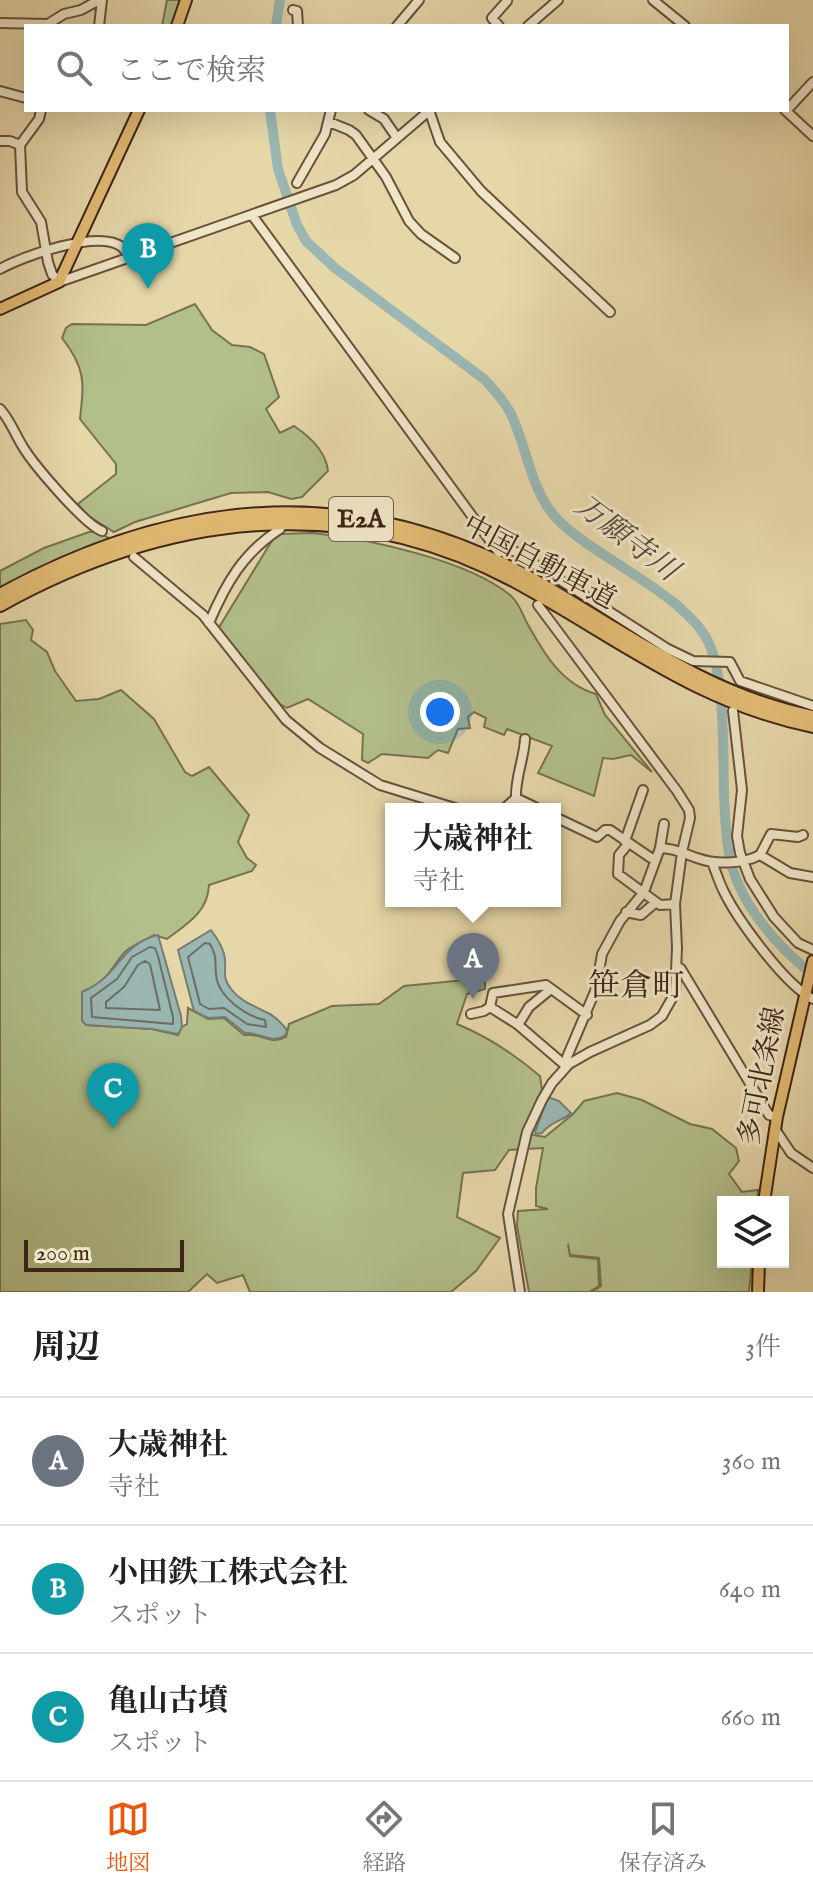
<!DOCTYPE html>
<html lang="ja">
<head>
<meta charset="utf-8">
<style>
  :root { --surface:#fff; --page:#f6f6f6; --text:#222; --muted:#767676; --line:#e0e0e0; --accent:#ea580c }
  body { margin:0; font-family:"IM FELL English","Noto Serif JP",serif; background:var(--page); color:var(--text) }
  .controls { position:absolute; right:24px; bottom:24px; display:grid; overflow:hidden; border-radius:0px; box-shadow:0 8px 32px #0002 }
  .controls button { width:72px; height:72px; display:grid; place-items:center; padding:0; border:0; border-bottom:2px solid var(--line); background:var(--surface); color:var(--text); font:40px sans-serif }
  .scale { position:absolute; left:24px; bottom:20px; width:160px; box-sizing:border-box; padding-left:8px; border:4px solid #3e2516; border-top:0; font-size:22px; line-height:28px; white-space:nowrap; color:#3e2516; -webkit-text-stroke:6px #efe5c7; paint-order:stroke }
  .you { position:absolute; left:440px; top:712px; width:28px; height:28px; margin:-20px; border:6px solid #fff; border-radius:50%; background:#1a73e8; box-shadow:0 0 0 12px #1a73e833 }
  .badge { display:grid; place-items:center; width:52px; height:52px; border-radius:50%; background:var(--accent); color:#fff; font-size:26px; font-weight:700 }
  .pin { position:absolute; translate:-50% -66px; filter:drop-shadow(0 2px 4px #0008) }
  .pin::after { content:''; position:absolute; top:42px; width:28px; height:24px; background:inherit; clip-path:polygon(0 0,100% 0,50% 100%) }
  .popup { position:absolute; left:385px; top:803px; width:176px; height:104px; box-sizing:border-box; display:grid; place-content:center; border-radius:0px; background:var(--surface); filter:drop-shadow(0 2px 6px #0005); font-size:26px; white-space:nowrap; color:var(--muted) }
  .popup b { font-size:30px; color:var(--text) }
  .popup::after { content:''; position:absolute; left:50%; top:100%; margin-left:-16px; border:16px solid transparent; border-top-color:var(--surface) }
  .list { margin:0; padding:0; list-style:none }
  h2 { display:flex; justify-content:space-between; align-items:center; height:104px; margin:0; padding:0 32px; font-size:34px }
  h2 small { font-size:26px; font-weight:400; color:var(--muted) }
  .list li { display:grid; grid-template-columns:52px 1fr auto; gap:24px; align-items:center; box-sizing:border-box; height:128px; padding:0 32px; border-top:2px solid var(--line) }
  .list b { display:block; font-size:30px; white-space:nowrap }
  .list p { margin:0; font-size:26px; white-space:nowrap; color:var(--muted) }
  .list em { font-size:26px; font-style:normal; color:var(--muted) }
  .icon { flex:none; width:44px; height:44px; fill:none; stroke:currentColor; stroke-width:2; stroke-linecap:round; stroke-linejoin:round }
  .map { position:relative; flex:none; width:813px; height:1292px; overflow:hidden }
  .search { position:absolute; background:var(--surface); box-shadow:0 8px 32px #0002; left:24px; right:24px; top:24px; height:88px; display:flex; align-items:center; gap:20px; box-sizing:border-box; padding:0 28px; border-radius:0px; color:var(--muted); font-size:30px }
  .sheet { height:488px; background:var(--surface) }
  nav { display:flex; justify-content:space-around; align-items:center; box-sizing:border-box; height:112px; border-top:2px solid var(--line); background:var(--surface); font-size:22px; color:var(--muted) }
  nav a { display:grid; justify-items:center; gap:4px }
  nav .on { color:var(--accent) }
  .map>svg:first-child { display:block }
</style>
</head>
<body>
<div class="map">
<svg width="813" height="1292" viewBox="0 0 813 1292">
  <rect width="100%" height="100%" fill="#e6d7a9"/>
  <filter id="stains"><feTurbulence type="fractalNoise" baseFrequency=".0025" numOctaves="4"/><feColorMatrix values="0 0 0 0 .2 0 0 0 0 .09 0 0 0 0 .02 0 0 0 .5 -.17"/></filter>
  <radialGradient id="worn" r=".72"><stop offset=".6" stop-color="#630" stop-opacity="0"/><stop offset="1" stop-color="#630" stop-opacity=".3"/></radialGradient>
  <path fill="#b2bf8b" stroke="#787250" stroke-width="2" d="M167 0H183L176 26H162Z
    M195 304 212 330 232 345 250 347 264 354 279 397 266 409 280 433 294 426C309 436 326 452 328 471L302 497 291 499 268 492 231 493 135 522 114 532 87 515 78 504 116 474V464L80 419C84 382 86 369 62 338L66 328 72 324 146 325Z
    M89 532H97L111 539 65 557 0 590V571L44 548Z
    M313 533C369 539 467 560 510 595 518 601 522 613 526 621 543 652 561 684 596 694L605 715 652 772 631 755 613 759 603 758 594 796 538 773 552 746 507 729 504 735 484 727 486 718 474 712 468 717 470 728 458 729 448 753 438 750 428 758 382 754 368 763 362 760 363 734 308 699 287 708 280 704 218 629 276 534Z
    M26 620 33 630 31 640 47 652 55 671 76 701 99 699 121 690 154 719 185 772 192 776 209 767 249 815 238 842 247 858 256 865 252 871 209 885C208 912 187 924 167 939L154 935C145 940 132 945 125 952 107 972 110 981 82 992V1020L86 1025 152 1029 178 1035 182 1027 187 1024 188 1008 208 1019 224 1018 244 1035C260 1032 270 1046 286 1037L289 1024 332 1006 379 1004 404 986 485 978V989L467 994 457 1024C489 1037 514 1054 540 1076L542 1090 522 1133 545 1137 573 1114 584 1101 617 1093 642 1100 690 1124 712 1129 736 1148 739 1161 729 1174 742 1192 758 1190 757 1202H723V1262H752L749 1292H592L601 1286 599 1258 570 1255 568 1244 570 1256 598 1259 599 1286 589 1292H529L517 1226 518 1211 548 1209 536 1206V1188L543 1148 509 1150 495 1170 463 1173 457 1217 500 1238 476 1271 451 1292H250L243 1275 217 1283 207 1274 188 1292H0V624Z"/>
  <path fill="#9ab7b3" stroke="#757d74" stroke-width="2" d="M211 930C217 938 224 949 225 959 226 971 222 978 231 989 241 1002 255 1006 268 1013 275 1016 282 1024 287 1030L285 1036C270 1044 260 1032 245 1033L225 1017 208 1018 194 1011 178 950Z
    M158 935 181 1016 182 1027 178 1034 152 1029 86 1025 82 1020V992C119 977 119 945 158 935Z
    M548 1097 559 1101 571 1113C564 1121 552 1120 542 1133L536 1134 535 1132Z"/>
  <g fill="none" stroke-linecap="round" stroke-linejoin="round">
    <path stroke="#6c6e64" stroke-width="2" d="M205 943 210 944C217 956 215 962 216 975 218 997 246 1016 265 1020L266 1027 247 1024 224 1008 209 1009 200 1004 188 957Z
      M150 947 155 948 158 956 173 1017V1024L92 1017 91 998 117 979 132 957Z
      M145 961 150 964 160 1010 106 1008V1002L124 987 138 965Z"/>
    <path stroke="#9ab7b3" stroke-width="10" d="M276 26 280 0
      M270 110 278 169 297 225 306 241 335 268 484 379C493 389 503 399 510 412 528 448 530 492 559 521 597 559 693 598 711 648 721 676 722 709 723 738 724 776 723 816 729 853 737 902 776 945 813 975"/>
    <defs>
      <path id="minor" d="M653 0 685 26
        M293 10 297 11 298 26
        M0 23 48 24 64 14 81 10 99 0
        M99 26 102 0
        M397 26 419 0
        M499 26 492 18 507 1
        M528 26 558 0
        M0 91 26 98
        M41 110 39 119 20 145 22 192 41 222 48 262 52 274 59 282 336 185 354 175 430 110
        M369 110 384 119 397 138
        M429 110 440 142 481 191 610 312
        M785 110 813 136
        M786 111 813 82
        M329 122 349 130 356 135 386 177 409 221 421 234 455 258
        M0 141H10L20 145
        M297 183 325 134 331 110
        M252 215 499 553
        M0 269C23 256 99 229 122 247 126 250 127 254 130 258
        M0 409C10 420 15 434 23 447 34 465 84 524 102 531
        M495 548 501 546 516 552 668 649 693 661 730 662 740 681 813 706
        M134 557 203 615 286 720 320 748 380 785 458 809
        M209 623C226 583 243 553 280 529
        M733 711 742 790 737 836 740 853 750 879 774 917 798 943 813 950
        M516 798C515 778 524 759 525 739
        M516 798 539 809
        M504 809 516 798
        M555 817 597 837 605 830H610L651 858H656
        M625 841 643 790
        M628 844 619 855 618 874 660 905 675 904
        M660 848 664 824
        M760 855 790 873 813 877
        M712 862C716 872 719 882 724 892 738 920 785 985 813 999
        M626 912 641 915 656 902
        M677 966 681 969 769 1115 777 1117
        M471 1014 484 1011 490 1007
        M518 1025 529 1007 551 989
        M569 1064 567 1057 596 989 602 954 620 921 644 892 660 848C674 848 685 854 697 858 716 865 743 864 760 855L771 834 798 837 803 835
        M566 1066 517 1024 490 1007 493 993 546 985 587 1015
        M775 1129 791 1153 813 1168
        M520 1292 508 1214 527 1132 542 1100 552 1083 569 1064 590 1052 650 1025 662 1016 675 993 677 948 675 904 682 852 690 818 689 810 677 791 538 605"/>
      <path id="major" d="M177 26 186 0
        M0 309 59 282 139 110
        M764 1202 777 1117 813 961
        M758 1292 759 1262"/>
      <path id="highway" d="M0 595C183 495 363 480 547 588 633 639 713 697 813 717
        M0 605C164 514 345 489 515 581 618 637 694 701 813 726"/>
    </defs>
    <use href="#minor" stroke="#68523b" stroke-width="12"/>
    <use href="#major" stroke="#3e2516" stroke-width="14"/>
    <use href="#highway" stroke="#3e2516" stroke-width="16"/>
    <use href="#minor" stroke="#efe5c7" stroke-width="8"/>
    <use href="#major" stroke="#e3bc74" stroke-width="10"/>
    <use href="#highway" stroke="#e3bc74" stroke-width="12"/>
  </g>
  <g text-anchor="middle" dominant-baseline="central" stroke-width="6" stroke-linejoin="round" paint-order="stroke">
    <rect fill="#efe5c7" stroke="#735f4b" stroke-width="2" x="329" y="497" width="64" height="44" rx="6"/>
    <g font-size="26" font-weight="bold" fill="#3e2516">
      <text x="361" y="519">E2A</text>
    </g>
    <g font-size="28" fill="#3e2516" stroke="#efe5c7">
      <text transform="translate(539 563) rotate(28)">中国自動車道</text>
      <text transform="translate(763 1076) rotate(-79)">多可北条線</text>
    </g>
    <g font-size="30" font-style="italic" fill="#554a3d" stroke="#efe5c7">
      <text transform="translate(626 539) rotate(37)">万願寺川</text>
    </g>
    <g font-size="32" fill="#3e2516" stroke="#efe5c7">
      <text x="636" y="987">笹倉町</text>
    </g>
  </g>
  <rect width="100%" height="100%" filter="url(#stains)"/>
  <rect width="100%" height="100%" fill="url(#worn)"/>
</svg>
<div class="controls">
<button><svg class="icon" aria-label="layers" viewBox="0 0 24 24"><path d="M12 4l9 5-9 5-9-5zM3 14l9 5 9-5"/></svg></button>
</div>
<div class="scale">200 m</div>
<div class="you"></div>
<div class="pin badge" style="left:473px;top:999px;background:#6b7280">A</div>
<div class="popup"><b>大歳神社</b>寺社</div>
<div class="pin badge" style="left:148px;top:289px;background:#0f9aa8">B</div>
<div class="pin badge" style="left:113px;top:1129px;background:#0f9aa8">C</div>
<div class="search"><svg class="icon" aria-label="search" viewBox="0 0 24 24"><circle cx="10" cy="10" r="6"/><path d="M15 15l6 6"/></svg>ここで検索</div>
</div>
<section class="sheet">
<h2>周辺<small>3件</small></h2>
<ul class="list">
<li><span class="badge" style="background:#6b7280">A</span><div><b>大歳神社</b><p>寺社</p></div><em>360 m</em></li>
<li><span class="badge" style="background:#0f9aa8">B</span><div><b>小田鉄工株式会社</b><p>スポット</p></div><em>640 m</em></li>
<li><span class="badge" style="background:#0f9aa8">C</span><div><b>亀山古墳</b><p>スポット</p></div><em>660 m</em></li>
</ul>
</section>
<nav>
<a class="on"><svg class="icon" aria-label="map" viewBox="0 0 24 24"><path d="M3 6l6-2 6 2 6-2v14l-6 2-6-2-6 2zM9 4v14M15 6v14"/></svg>地図</a>
<a><svg class="icon" aria-label="directions" viewBox="0 0 24 24"><path d="M12 3l9 9-9 9-9-9zM9 14v-3h6M13 9l2 2-2 2"/></svg>経路</a>
<a><svg class="icon" aria-label="saved" viewBox="0 0 24 24"><path d="M7 4h10v16l-5-4-5 4z"/></svg>保存済み</a>
</nav>
</body>
</html>
